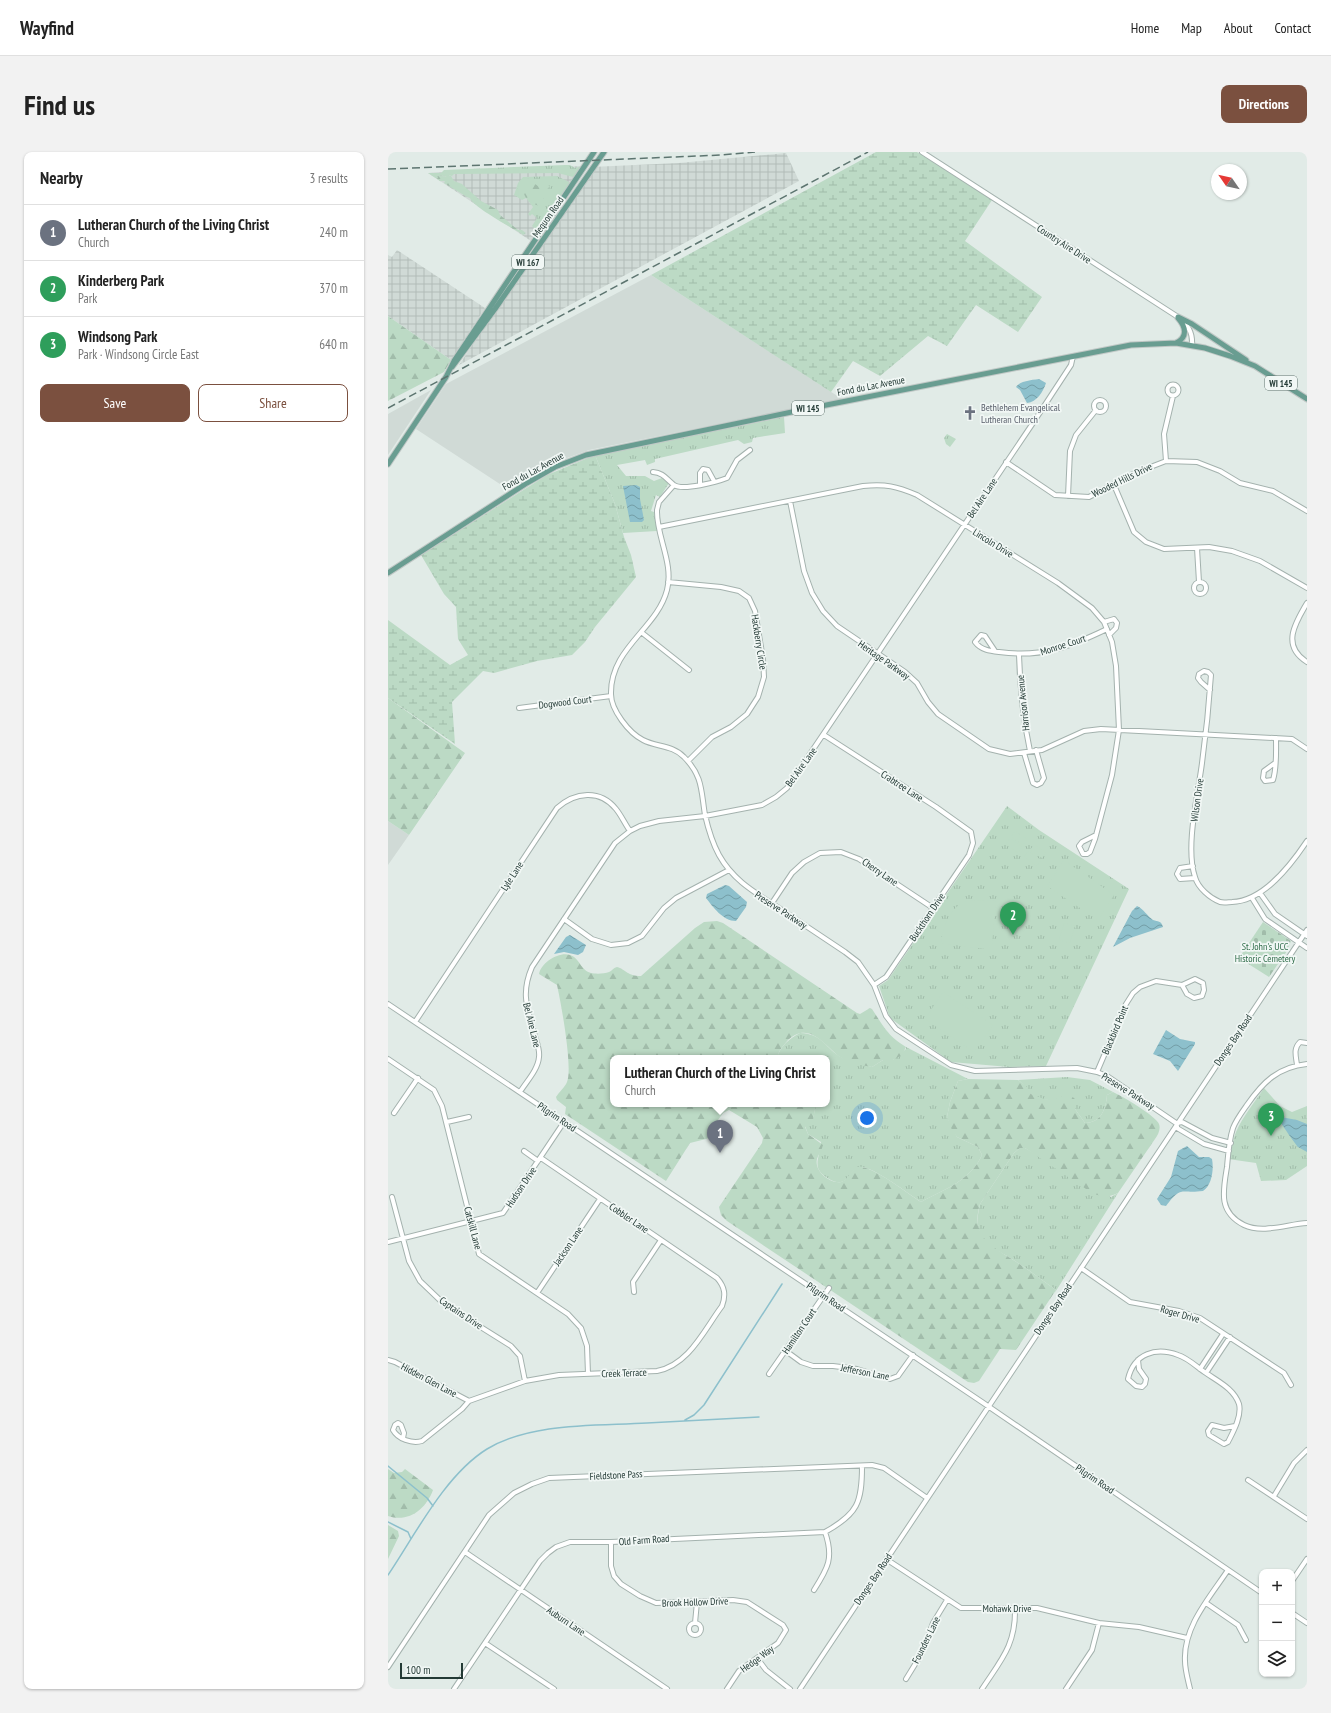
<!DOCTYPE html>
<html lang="en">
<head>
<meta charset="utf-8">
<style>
  :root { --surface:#fff; --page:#f2f2f2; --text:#222; --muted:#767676; --line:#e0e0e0; --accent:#7b503f }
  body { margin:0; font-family:"PT Sans Narrow",sans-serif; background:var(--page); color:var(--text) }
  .controls { position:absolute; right:12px; bottom:12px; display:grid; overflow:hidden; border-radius:8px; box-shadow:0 1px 3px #0004 }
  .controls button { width:36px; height:36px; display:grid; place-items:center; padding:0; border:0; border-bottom:1px solid var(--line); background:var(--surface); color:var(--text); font:20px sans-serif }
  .compass { position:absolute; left:823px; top:12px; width:36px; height:36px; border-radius:50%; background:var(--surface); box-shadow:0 1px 3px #0004; rotate:304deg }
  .scale { position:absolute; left:12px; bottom:10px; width:63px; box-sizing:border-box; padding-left:4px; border:2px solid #233a35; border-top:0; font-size:11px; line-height:14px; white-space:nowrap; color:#233a35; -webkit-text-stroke:3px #f1f7f5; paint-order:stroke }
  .you { position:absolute; left:479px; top:966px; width:14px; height:14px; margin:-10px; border:3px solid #fff; border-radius:50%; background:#1a73e8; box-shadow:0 0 0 6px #1a73e833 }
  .badge { display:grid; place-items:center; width:26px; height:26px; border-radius:50%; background:var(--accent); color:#fff; font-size:13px; font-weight:700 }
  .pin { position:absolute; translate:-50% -33px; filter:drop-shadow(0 1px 2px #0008) }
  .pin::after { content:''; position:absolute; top:21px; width:14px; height:12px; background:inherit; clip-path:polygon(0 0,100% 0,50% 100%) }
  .popup { position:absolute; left:222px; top:903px; width:220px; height:52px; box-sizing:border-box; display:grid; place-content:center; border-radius:8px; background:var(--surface); filter:drop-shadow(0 1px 3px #0005); font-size:13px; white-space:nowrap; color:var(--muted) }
  .popup b { font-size:15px; color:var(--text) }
  .popup::after { content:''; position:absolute; left:50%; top:100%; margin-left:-8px; border:8px solid transparent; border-top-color:var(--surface) }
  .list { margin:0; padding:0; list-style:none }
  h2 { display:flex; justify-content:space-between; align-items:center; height:52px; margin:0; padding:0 16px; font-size:17px }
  h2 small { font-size:13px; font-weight:400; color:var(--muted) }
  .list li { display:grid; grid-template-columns:26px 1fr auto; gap:12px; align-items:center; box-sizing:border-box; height:56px; padding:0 16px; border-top:1px solid var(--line) }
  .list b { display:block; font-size:15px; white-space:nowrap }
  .list p { margin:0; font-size:13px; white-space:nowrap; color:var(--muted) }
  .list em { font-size:13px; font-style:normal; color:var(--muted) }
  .actions { display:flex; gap:8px; padding:12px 16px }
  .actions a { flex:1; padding:9px 0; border:1px solid var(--accent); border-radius:8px; text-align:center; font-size:14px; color:var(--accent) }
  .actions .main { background:var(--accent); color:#fff }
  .icon { flex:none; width:22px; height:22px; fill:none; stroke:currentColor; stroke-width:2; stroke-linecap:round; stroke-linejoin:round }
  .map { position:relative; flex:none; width:919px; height:1537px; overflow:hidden; border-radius:8px }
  header { display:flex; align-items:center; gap:24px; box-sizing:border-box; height:56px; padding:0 20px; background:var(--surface); border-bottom:1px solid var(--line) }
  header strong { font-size:19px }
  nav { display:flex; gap:22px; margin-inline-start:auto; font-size:14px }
  .intro { display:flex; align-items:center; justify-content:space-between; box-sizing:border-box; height:96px; padding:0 24px }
  h1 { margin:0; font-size:28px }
  .button { padding:10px 18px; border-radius:8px; background:var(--accent); color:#fff; font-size:14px; font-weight:700 }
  main { display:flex; gap:24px; padding:0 24px }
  aside { flex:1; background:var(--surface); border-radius:8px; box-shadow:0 1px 3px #0004 }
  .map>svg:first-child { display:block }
</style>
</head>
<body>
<header>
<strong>Wayfind</strong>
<nav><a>Home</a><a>Map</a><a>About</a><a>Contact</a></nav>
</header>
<div class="intro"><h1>Find us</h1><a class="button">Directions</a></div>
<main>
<aside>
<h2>Nearby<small>3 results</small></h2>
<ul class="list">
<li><span class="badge" style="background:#6b7280">1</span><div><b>Lutheran Church of the Living Christ</b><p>Church</p></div><em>240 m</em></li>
<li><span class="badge" style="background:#2e9e5b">2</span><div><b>Kinderberg Park</b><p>Park</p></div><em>370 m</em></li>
<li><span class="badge" style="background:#2e9e5b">3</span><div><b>Windsong Park</b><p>Park · Windsong Circle East</p></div><em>640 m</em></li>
</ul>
<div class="actions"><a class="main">Save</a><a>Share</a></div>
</aside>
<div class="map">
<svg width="919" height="1537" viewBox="0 0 919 1537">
  <defs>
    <pattern id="industrial-grid" width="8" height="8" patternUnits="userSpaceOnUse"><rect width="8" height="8" fill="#d0dad6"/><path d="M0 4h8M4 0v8" fill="none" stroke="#b2bcb8"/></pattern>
    <pattern id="grass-tufts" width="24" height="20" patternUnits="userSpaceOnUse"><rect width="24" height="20" fill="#bcdac5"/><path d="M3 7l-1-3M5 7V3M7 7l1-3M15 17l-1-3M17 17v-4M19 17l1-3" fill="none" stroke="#a1bcaa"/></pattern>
    <pattern id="forest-firs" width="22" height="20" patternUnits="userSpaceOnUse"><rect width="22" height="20" fill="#bcdac5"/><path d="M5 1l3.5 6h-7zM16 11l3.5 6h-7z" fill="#a1bcaa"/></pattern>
    <pattern id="wetland-marsh" width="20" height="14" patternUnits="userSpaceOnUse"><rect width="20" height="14" fill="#bcdac5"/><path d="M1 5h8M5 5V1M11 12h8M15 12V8" fill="none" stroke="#a1bcaa"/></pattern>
    <pattern id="cemetery-stones" width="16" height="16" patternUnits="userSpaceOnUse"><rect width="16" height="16" fill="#bcdac5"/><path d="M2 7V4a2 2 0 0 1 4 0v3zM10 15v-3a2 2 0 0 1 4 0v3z" fill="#a1bcaa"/></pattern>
    <pattern id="water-waves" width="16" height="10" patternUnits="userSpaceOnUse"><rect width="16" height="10" fill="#8dc0cc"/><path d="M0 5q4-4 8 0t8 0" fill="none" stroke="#739da6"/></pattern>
  </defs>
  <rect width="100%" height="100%" fill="#e1ebe7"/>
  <path fill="#d0dad6" d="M263 123 454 247 201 298 168 310 121 338 28 277 58 232Z
    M43 238 0 303V262Z
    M0 669 21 683 0 713Z"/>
  <path fill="url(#industrial-grid)" d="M398 1 411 29 71 213 203 15 291 11Z
    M194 14 143 89 40 21Z
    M9 98 97 156 63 208 0 164V103L4 105Z"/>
  <path fill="url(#grass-tufts)" d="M177 13H182L187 16 194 14 185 25 170 21 66 22 64 24 61 23 59 25 51 23 49 27 40 21H53L56 18Z
    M169 24 181 30V33L151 78H148L144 74 149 66 144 62 142 64 140 62 145 55 138 46 134 48 126 43 130 31 135 25Z
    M396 265 397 281 365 286 364 290 356 292 350 288 267 307V310L259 313 257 308 229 313 238 324H257L266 329 274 326 281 331 272 345 268 343 263 359 266 360 269 379 235 381 227 352 207 303Z
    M559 282 568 287 562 295 558 292 556 286Z
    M619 654 651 678 741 737 658 914 621 915 563 910 502 866 491 834 500 828Z
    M412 881C434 882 436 894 451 904 460 910 475 912 484 915L495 908H505L518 897V895L580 927 570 929 562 950 559 965 569 985 590 995 594 1003C582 1029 557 1037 533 1050 518 1040 491 1019 475 1015 461 1013 462 1039 441 1027 422 1016 432 1007 433 990L420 982 417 974 425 967 428 952H439V906H389C392 894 401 887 412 881Z
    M679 925 702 928 725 940 719 943C718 957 713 971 697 971L687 957V947C675 948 654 951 643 942 638 937 636 932 630 928Z
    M876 936 892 954 904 960 919 954V1014L898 1028 873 1029 868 1011 840 1007C845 998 844 989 848 980 855 964 867 950 876 936Z
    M632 996H637L723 1045 730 1041 666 1142 668 1138C654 1128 641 1118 627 1109 617 1102 604 1097 596 1088 588 1078 589 1063 592 1052L626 1001Z"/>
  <path fill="url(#forest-firs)" d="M51 23 58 25 60 23 63 24 66 29 74 32 93 49 110 58 112 63 130 78H134L138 81 135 83C125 76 86 56 82 46L79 45 56 31 57 29H52L49 27Z
    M143 26 144 30 150 34 156 31 162 34 157 39 155 50 151 54 146 52V49L142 50 143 44 138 46 136 42 133 43 128 40 132 29Z
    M0 164 63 208 56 220 0 249Z
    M0 546 77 601 21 683 0 669Z
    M329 769 335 771 469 861 472 862 482 856 484 857C496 875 499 883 518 895L514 903 505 908H495L484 915C473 913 462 912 452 905 437 894 421 868 400 888 395 894 391 898 389 906H225V952H428L425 968 417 975 420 982 435 993C434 998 430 1003 429 1007 426 1019 442 1032 453 1030 462 1028 464 1013 474 1015 490 1018 519 1041 533 1050 557 1037 582 1029 594 1003L590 995 569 985 564 978 559 965 562 950 570 929 580 927 630 928 639 935 643 942 656 947 666 948 680 941 687 947V957L697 971C713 971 718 957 719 943L725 940C734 944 768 964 771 972 773 977 770 983 767 987L730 1041C720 1046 714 1045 704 1041L637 996H632L626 1001 592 1052C582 1085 604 1094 627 1109 641 1118 654 1128 668 1138L628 1198 612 1197 591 1229 586 1231 580 1230 339 1069 333 1063 331 1055 374 991 375 986 369 975 341 958 335 961 325 975 328 980V983L318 987 302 991 278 1029 177 962 178 955 169 948 168 945C171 940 177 935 179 930 185 916 173 851 169 833L151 822C153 810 172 799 182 803 192 806 192 818 203 821 207 822 216 822 221 820 224 819 225 816 229 815 239 818 239 824 253 824L307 776 316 770Z
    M0 1317 6 1321 14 1320 17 1317 45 1338C38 1357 21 1371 0 1364Z
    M0 1373 10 1379 11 1384 0 1407Z"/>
  <path fill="url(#wetland-marsh)" d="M488 0H529L604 48 577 89 654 145 630 180 588 153 559 194 540 184 492 224 465 209 443 240 263 123Z
    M207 303 227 352 236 385 243 403 248 425 207 475 197 490 184 503 149 509 106 521 95 519 64 550 67 592 0 546V468L62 513 80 503 70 487 68 455 56 442 33 403 159 323Z"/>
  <path fill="url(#cemetery-stones)" d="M875 770 903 789 899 799 881 825 851 806Z"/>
  <path fill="#bcdac5" d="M627 679 639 687 635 693 623 685Z
    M622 686 634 695 630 701 618 692Z
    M646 692 658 701 654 706 642 698Z
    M640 699 653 708 649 714 636 705Z
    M676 708 726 743 710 768 659 734Z
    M588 748 608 749 604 792 602 796 597 797 553 791C555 776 561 757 576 750 579 749 584 749 588 748Z
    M676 771 687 774 682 791 671 788Z
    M555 840 605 873 586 900 537 867Z"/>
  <path fill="url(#water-waves)" d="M651 227 658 231C655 240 649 250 639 251L632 238 628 235C632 229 643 228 651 227Z
    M248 333 252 335V347L256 368 254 370H242L235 334Z
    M337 733 341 734 359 750 358 755 348 769C335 769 325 755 318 746L319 742Z
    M749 754C756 757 759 764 765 768 770 770 773 768 775 775L742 786 725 795 744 759Z
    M182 783 198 793 195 800 190 803 176 800 166 802 178 785Z
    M778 878 792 887 807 890V892L790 919 782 909 765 902Z
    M893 965 909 968 919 972V1000C916 998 913 997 910 995 908 993 891 969 891 967Z
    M799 994 811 1005H821L824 1007C826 1017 824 1033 815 1039 792 1042 794 1033 778 1054L773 1053 769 1047 783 1025 790 999Z"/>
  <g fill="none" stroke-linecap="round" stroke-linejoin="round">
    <path stroke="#8dc0cc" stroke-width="1.5" d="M297 1268 306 1263 316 1253 394 1132
      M0 1314 39 1346 45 1354
      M0 1370 20 1380 23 1387
      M0 1423C27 1383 57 1323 99 1297 144 1270 208 1274 259 1271 296 1269 334 1267 371 1265"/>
    <defs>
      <path id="minor" d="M534 0 790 165C800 173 805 180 804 194
        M779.5 238a5.5 5.5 0 1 1 11 0a5.5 5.5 0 1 1-11 0Z
        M706 254a6 6 0 1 1 12 0a6 6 0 1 1-12 0Z
        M778 309 776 282 785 244
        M618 310 667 343 701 345 747 321 778 309 809 310 832 319 852 331 885 339 919 359
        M265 320C276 321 278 327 286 333 295 339 329 330 339 326L349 308 362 298
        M312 332V321L315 317 320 318 326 329
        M286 333 271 350 269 358C268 384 286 411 279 438 269 477 222 496 223 542 223 558 241 581 255 588 268 595 285 593 296 605 315 624 313 639 317 663 320 676 325 692 331 703 346 730 370 742 394 758 415 772 436 786 457 800L470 810 486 833 498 864 508 877 563 913 587 919 689 916 709 920 719 924 788 971
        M726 333 746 380 758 390 776 397 821 395 844 399 872 409 919 436
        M680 344 682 299 688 283 708 258
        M402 349 416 419 424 441 435 459 449 474 517 520 529 531 540 550 550 562 601 597 622 602 654 598 696 579 713 577 904 587 919 597
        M271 375 475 334C498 332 508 334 529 343L670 431 704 456 716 470 724 490 728 514 731 578 724 623 707 687 702 700 699 702H695L691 694 694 690 708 683
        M809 396 811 430
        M280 430 333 435 351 439 361 446 367 459 375 507 376 525 370 545 359 562 343 575 324 585 300 609
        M806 436a6 6 0 1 1 12 0a6 6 0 1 1-12 0Z
        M919 451C907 471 893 494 919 510
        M716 470 726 467 729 471 728 476 721 483
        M253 480 301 518
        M607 499 597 484 593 483 587 490C593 498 602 499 611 500 653 506 682 495 719 477
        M631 503C632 536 635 567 642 599
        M822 538 813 530 810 526 811 522 816 519 820 520 823 523C821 553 818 582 814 611 810 643 797 695 807 725 810 736 822 746 832 750 836 751 841 750 844 750 876 749 903 713 919 689
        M131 556 223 544
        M436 583 548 655 583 680 585 691 581 703 498 825 486 833
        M636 601 645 631 649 633 653 631 656 626 648 598
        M887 611 876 619 875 626 877 629 885 628C889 615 888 600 888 586
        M805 714 792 716 789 722 792 727 807 726
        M872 741 887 762 919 784
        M864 746 877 767 919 796
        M384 751 404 721 416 710 432 701 453 700 471 707 545 756
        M176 767 204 787 223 793 240 791 254 784 276 756 288 746 341 718
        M0 852 594 1250 874 1441
        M27 870 169 656C187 640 212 637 228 657 233 663 237 672 242 679
        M0 907 46 938 54 954 91 1102 180 1162 193 1176 199 1194 200 1222
        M919 912C890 915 875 930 859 953 854 960 848 968 845 976 841 988 840 1003 839 1015 835 1039 830 1060 856 1073 875 1082 900 1072 919 1071
        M909 913C908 904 905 897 912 890L919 891
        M709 920 738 852 745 841 752 835 768 829 794 833 799 842 806 846 814 844 816 838 815 831 807 827 794 833
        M132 940C138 930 150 918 151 905 152 898 149 891 147 884 140 857 132 843 144 815L227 691 242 679 252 674 271 669 317 664 374 653 388 645 399 636 645 271 683 213 685 204
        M6 961 30 926
        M59 970 81 965
        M789 971V976L816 992 841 999
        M789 971 794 970 824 986 843 991
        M136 999 150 1009
        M4 1045 21 1109 32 1129 56 1152 123 1194 132 1204 137 1229
        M0 1090 115 1061 176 970
        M693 1116 742 1150 791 1159 812 1166 896 1221 903 1233
        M246 1140 245 1130 273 1088
        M149 1141 212 1047
        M398 1199 413 1210 425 1214H445L469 1217 502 1227 510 1224 525 1203
        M0 1208 7 1210 81 1249
        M750 1208 751 1217 758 1227 757 1232 754 1235 748 1234 740 1227C746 1201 768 1195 790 1203 800 1206 810 1216 818 1221 831 1230 846 1237 851 1252 854 1264 845 1280 840 1290L836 1292 821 1283 820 1279 824 1273 836 1276 847 1274
        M812 1217 835 1182
        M818 1221 842 1185
        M381 1222 441 1136
        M81 1249 137 1229 171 1223 269 1219C301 1213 316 1178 334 1154 338 1143 337 1135 329 1126L153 1006
        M15 1286 16 1281 13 1273 10 1271 7 1273 5 1278C10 1287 24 1292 34 1289L74 1257 81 1249
        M860 1328 919 1367
        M886 1344 906 1311 919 1298
        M223 1390V1414L226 1424 233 1432 252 1444 268 1451 345 1448 359 1450 395 1473 398 1478 390 1491 351 1519 339 1537
        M77 1400 279 1537
        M498 1407 573 1456H649L711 1471 751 1475 799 1486
        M904 1429 919 1407
        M426 1438C440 1416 446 1406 437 1380
        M818 1451 850 1473 858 1488
        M904 1461 919 1471
        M301 1477a6 6 0 1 1 12 0a6 6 0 1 1-12 0Z
        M307 1471 309 1450
        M97 1491 166 1537
        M369 1506 378 1518 402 1537
        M0 1515 101 1363 126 1341 144 1332 161 1326 484 1313 496 1316 539 1346
        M518 1527 534 1501 545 1471 559 1448
        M66 1537 152 1409 160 1401 168 1395 182 1390H223L437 1380C470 1362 474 1350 474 1314
        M412 1537 919 778
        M594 1537C613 1508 628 1493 627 1456
        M678 1537 704 1498 711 1471
        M802 1537C800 1528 797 1518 797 1509 795 1475 822 1445 840 1418"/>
      <path id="major" d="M790 165 804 172 858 208
        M788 191C800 185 798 175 790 166
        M64 215 107 157 216 0
        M0 312 58 225 66 209 206 0
        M0 421 139 331 167 315 198 303 418 257 743 193 788 191 817 196 842 204 867 214 919 247"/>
    </defs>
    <use href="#minor" stroke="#a4b2ae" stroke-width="6"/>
    <use href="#major" stroke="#c1c8c6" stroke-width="7"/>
    <use href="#minor" stroke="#fff" stroke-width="4"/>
    <use href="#major" stroke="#699d91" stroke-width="5"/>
    <path stroke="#5d7570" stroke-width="1.5" stroke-dasharray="8 4" stroke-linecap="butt" d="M0 17 333 3 367 0
      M0 256 480 0"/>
  </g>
  <defs>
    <symbol id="church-bare" viewBox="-9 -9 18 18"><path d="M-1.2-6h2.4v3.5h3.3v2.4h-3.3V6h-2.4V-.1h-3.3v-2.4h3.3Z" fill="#6b7280" stroke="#f1f7f5" stroke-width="2.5" paint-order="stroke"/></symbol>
  </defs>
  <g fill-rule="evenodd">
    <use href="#church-bare" x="572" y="251" width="20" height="20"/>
  </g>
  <g text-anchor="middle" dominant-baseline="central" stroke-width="3.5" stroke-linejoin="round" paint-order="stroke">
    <g fill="#f1f7f5" stroke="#61736f" stroke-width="1">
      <rect x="124" y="103" width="32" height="14" rx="3"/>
      <rect x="877" y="224" width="32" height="14" rx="3"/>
      <rect x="404" y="249" width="32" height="14" rx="3"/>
    </g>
    <g font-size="9" font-weight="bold" fill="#233a35">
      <text x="140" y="110">WI 167</text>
      <text x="893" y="231">WI 145</text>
      <text x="420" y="256">WI 145</text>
    </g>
    <g font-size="10" fill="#233a35" stroke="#f1f7f5">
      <text transform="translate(160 65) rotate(-55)">Mequon Road</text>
      <text transform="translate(676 92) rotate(33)">Country Aire Drive</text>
      <text transform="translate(483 234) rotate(-11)">Fond du Lac Avenue</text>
      <text transform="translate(145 319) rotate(-29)">Fond du Lac Avenue</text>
      <text transform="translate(734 328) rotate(-26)">Wooded Hills Drive</text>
      <text transform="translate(594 346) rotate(-56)">Bel Aire Lane</text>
      <text transform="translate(605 391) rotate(32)">Lincoln Drive</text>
      <text transform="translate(371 490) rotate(81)">Hackberry Circle</text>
      <text transform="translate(675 493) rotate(-18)">Monroe Court</text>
      <text transform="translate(496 508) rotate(35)">Heritage Parkway</text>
      <text transform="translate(177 550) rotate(-7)">Dogwood Court</text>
      <text transform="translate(635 551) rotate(-96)">Harrison Avenue</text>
      <text transform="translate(413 615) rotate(-54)">Bel Aire Lane</text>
      <text transform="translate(514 634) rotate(33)">Crabtree Lane</text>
      <text transform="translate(809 648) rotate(-82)">Wilson Drive</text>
      <text transform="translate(492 720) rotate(34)">Cherry Lane</text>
      <text transform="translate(124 724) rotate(-57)">Lyle Lane</text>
      <text transform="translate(393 758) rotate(33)">Preserve Parkway</text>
      <text transform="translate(539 765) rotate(-56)">Buckthorn Drive</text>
      <text transform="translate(144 873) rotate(76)">Bel Aire Lane</text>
      <text transform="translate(727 878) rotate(-67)">Blackbird Point</text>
      <text transform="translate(845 888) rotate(-56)">Donges Bay Road</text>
      <text transform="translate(740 939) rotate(32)">Preserve Parkway</text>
      <text transform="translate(169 965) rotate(34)">Pilgrim Road</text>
      <text transform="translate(133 1035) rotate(-56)">Hudson Drive</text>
      <text transform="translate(241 1066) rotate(34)">Cobbler Lane</text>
      <text transform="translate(85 1076) rotate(75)">Catskill Lane</text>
      <text transform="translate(180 1094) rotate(-56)">Jackson Lane</text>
      <text transform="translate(438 1145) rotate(34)">Pilgrim Road</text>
      <text transform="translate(665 1157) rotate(-56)">Donges Bay Road</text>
      <text transform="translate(73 1161) rotate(34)">Captains Drive</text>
      <text transform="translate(792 1162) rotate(16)">Roger Drive</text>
      <text transform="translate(411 1179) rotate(-56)">Hamilton Court</text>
      <text transform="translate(477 1220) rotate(11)">Jefferson Lane</text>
      <text transform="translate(236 1221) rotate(-2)">Creek Terrace</text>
      <text transform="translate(41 1228) rotate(28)">Hidden Glen Lane</text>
      <text transform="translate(228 1323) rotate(-3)">Fieldstone Pass</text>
      <text transform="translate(707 1327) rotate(34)">Pilgrim Road</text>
      <text transform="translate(256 1388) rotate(-4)">Old Farm Road</text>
      <text transform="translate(485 1427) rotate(-56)">Donges Bay Road</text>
      <text transform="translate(307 1450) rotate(-2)">Brook Hollow Drive</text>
      <text x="619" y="1456">Mohawk Drive</text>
      <text transform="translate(178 1469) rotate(34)">Auburn Lane</text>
      <text transform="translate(538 1488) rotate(-64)">Founders Lane</text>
      <text transform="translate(369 1507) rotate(-36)">Hedge Way</text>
    </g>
    <g font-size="10" fill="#5b616d" stroke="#f1f7f5" text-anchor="start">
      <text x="593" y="255">Bethlehem Evangelical<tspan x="593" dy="12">Lutheran Church</tspan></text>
    </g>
    <g font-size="10" fill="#306d4a" stroke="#f1f7f5">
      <text x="877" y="794">St. John's UCC<tspan x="877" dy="12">Historic Cemetery</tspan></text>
    </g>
  </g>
</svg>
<div class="controls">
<button>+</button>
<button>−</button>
<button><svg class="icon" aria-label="layers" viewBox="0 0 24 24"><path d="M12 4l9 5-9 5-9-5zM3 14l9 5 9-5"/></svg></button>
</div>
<svg class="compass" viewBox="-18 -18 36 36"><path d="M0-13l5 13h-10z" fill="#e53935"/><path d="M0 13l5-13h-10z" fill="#767676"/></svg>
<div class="scale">100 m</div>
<div class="you"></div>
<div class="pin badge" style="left:332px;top:1001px;background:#6b7280">1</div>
<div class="popup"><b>Lutheran Church of the Living Christ</b>Church</div>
<div class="pin badge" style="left:625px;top:783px;background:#2e9e5b">2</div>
<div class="pin badge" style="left:883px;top:984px;background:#2e9e5b">3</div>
</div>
</main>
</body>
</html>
